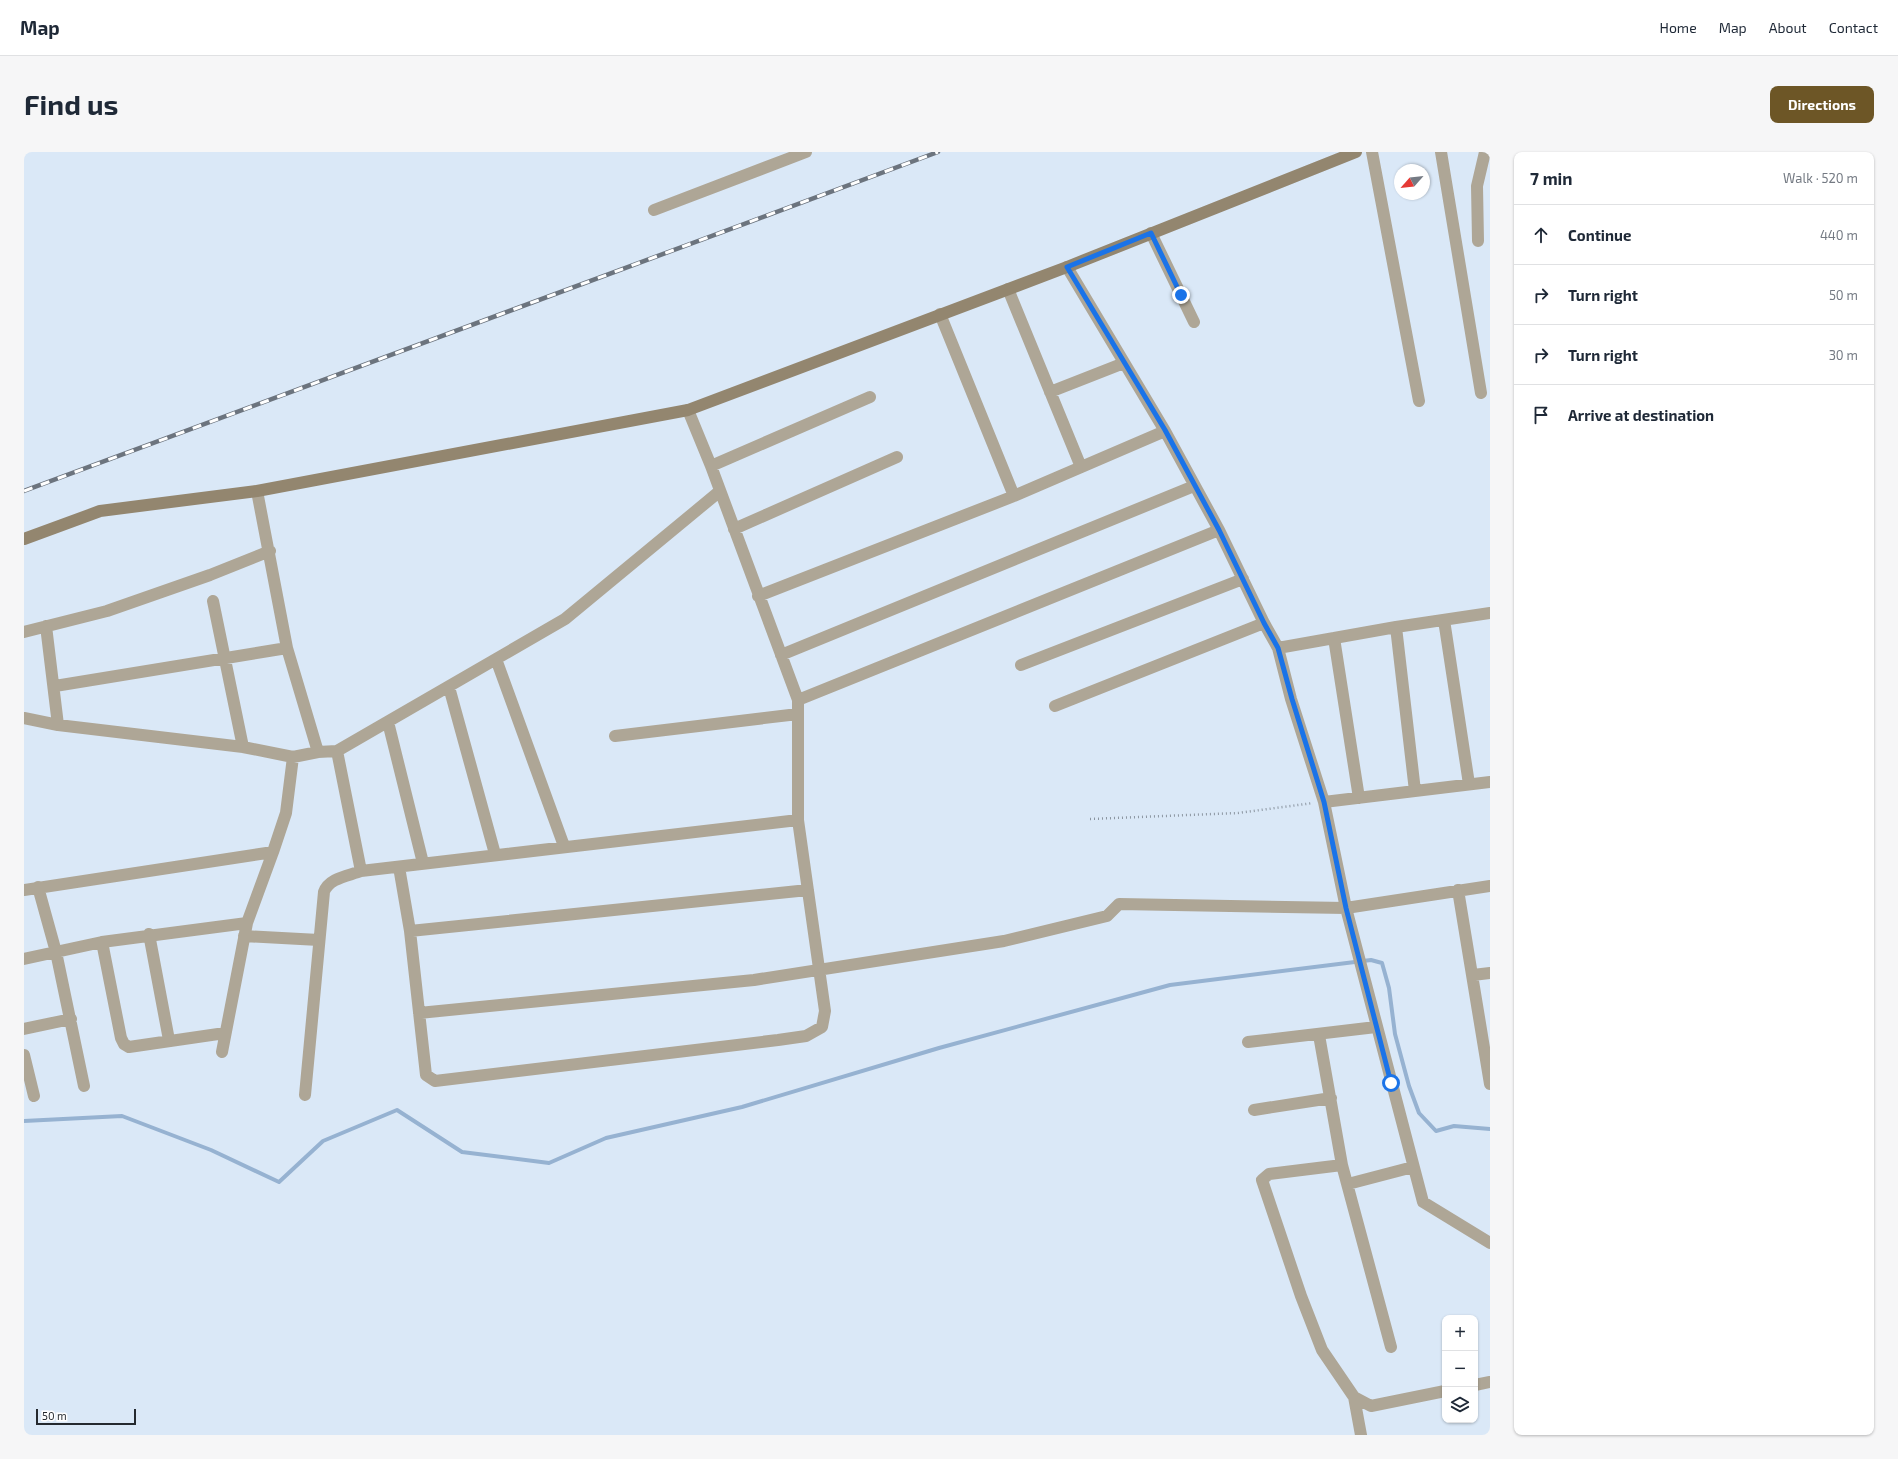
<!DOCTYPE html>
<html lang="en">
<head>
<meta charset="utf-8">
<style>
  :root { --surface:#fff; --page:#f6f6f7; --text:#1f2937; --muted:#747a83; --line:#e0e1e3; --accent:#6d5626 }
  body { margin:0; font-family:"Exo 2",sans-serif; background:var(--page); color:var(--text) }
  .controls { position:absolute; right:12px; bottom:12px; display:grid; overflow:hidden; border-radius:8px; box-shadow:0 1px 3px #0004 }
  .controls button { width:36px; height:36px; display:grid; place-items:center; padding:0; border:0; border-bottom:1px solid var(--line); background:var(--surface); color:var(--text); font:20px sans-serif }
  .compass { position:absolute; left:1370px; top:12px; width:36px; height:36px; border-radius:50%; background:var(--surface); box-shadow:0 1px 3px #0004; rotate:243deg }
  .scale { position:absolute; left:12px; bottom:10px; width:100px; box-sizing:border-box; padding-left:4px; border:2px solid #24292f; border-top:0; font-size:11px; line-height:14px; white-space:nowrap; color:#24292f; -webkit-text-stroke:3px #fff; paint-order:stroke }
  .stop { position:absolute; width:12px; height:12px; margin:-9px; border:3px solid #1a73e8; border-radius:50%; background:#fff }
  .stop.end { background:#1a73e8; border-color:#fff; box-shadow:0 1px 4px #0008 }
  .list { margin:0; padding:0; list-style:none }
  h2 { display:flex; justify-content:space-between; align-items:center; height:52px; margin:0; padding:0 16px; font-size:17px }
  h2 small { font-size:13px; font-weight:400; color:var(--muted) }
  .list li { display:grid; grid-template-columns:26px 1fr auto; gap:12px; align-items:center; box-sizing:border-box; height:60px; padding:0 16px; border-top:1px solid var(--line) }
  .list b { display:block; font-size:15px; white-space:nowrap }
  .list em { font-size:13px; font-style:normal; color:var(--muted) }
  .icon { flex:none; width:22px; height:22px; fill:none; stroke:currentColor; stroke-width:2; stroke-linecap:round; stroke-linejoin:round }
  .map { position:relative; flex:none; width:1466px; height:1283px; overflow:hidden; border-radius:8px }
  header { display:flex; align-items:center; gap:24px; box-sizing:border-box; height:56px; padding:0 20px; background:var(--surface); border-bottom:1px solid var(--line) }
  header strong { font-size:19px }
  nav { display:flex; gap:22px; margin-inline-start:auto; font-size:14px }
  .intro { display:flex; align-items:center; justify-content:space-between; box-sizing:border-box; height:96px; padding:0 24px }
  h1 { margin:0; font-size:28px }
  .button { padding:10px 18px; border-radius:8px; background:var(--accent); color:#fff; font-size:14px; font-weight:700 }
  main { display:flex; gap:24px; padding:0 24px }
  aside { flex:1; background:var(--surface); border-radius:8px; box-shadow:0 1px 3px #0004 }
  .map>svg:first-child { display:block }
</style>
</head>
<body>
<header>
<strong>Map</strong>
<nav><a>Home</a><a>Map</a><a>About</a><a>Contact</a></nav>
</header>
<div class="intro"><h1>Find us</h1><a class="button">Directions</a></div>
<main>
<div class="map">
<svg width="1466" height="1283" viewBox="0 0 1466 1283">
  <rect width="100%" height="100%" fill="#dae8f7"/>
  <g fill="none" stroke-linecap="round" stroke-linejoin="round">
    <path stroke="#96b2d1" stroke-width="4" d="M0 969 98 964 187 998 255 1030 299 989 373 958 438 1000 525 1011 582 986 718 955 915 896 1146 833 1347 808 1358 811 1365 836 1371 882 1385 934 1395 961 1412 979 1430 974 1466 977"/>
    <path stroke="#8b95a0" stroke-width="2.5" stroke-dasharray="1 3" stroke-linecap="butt" d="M1066 667 1214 661 1289 651"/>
    <path stroke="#aea696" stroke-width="12" d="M1348 0 1395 249
      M1417 0 1457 241
      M630 58 782 0
      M1127 81 1170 170
      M1454 89 1453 34 1461 0
      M1043 115 1141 279 1195 378 1240 471 1254 496 1267 547 1300 650 1322 756 1399 1050 1466 1091
      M984 137 1057 315
      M916 162 990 344
      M1026 240 1100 211
      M687 314 846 245
      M233 339 263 496 294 600
      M710 377 873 305
      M734 444 990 344 1141 279
      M189 449 219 595
      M1420 468 1445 632
      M22 474 34 573
      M1372 475 1391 639
      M0 480 83 459 186 423 246 399
      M1310 486 1335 646
      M1254 496 1372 475 1466 461
      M757 503 1170 334
      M472 507 540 694
      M997 513 1219 427
      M31 534 263 496
      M425 535 471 702
      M774 548 1195 378
      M1031 554 1240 471
      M0 566 34 573 219 595 269 605 294 600 313 599 541 467 696 339
      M364 570 399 711
      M591 584 774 562
      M313 599 337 719 774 668
      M1300 650 1466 630
      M375 715 386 779 402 923 411 929 754 888 782 884 798 875 801 859 774 668V548L687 314 664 258
      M14 735 32 800 60 934
      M0 738 249 700 262 661 269 605
      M1434 738 1466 932
      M386 779 784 738
      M125 782 145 888
      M220 784 295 788
      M78 790 97 886 100 892 105 895 201 881
      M0 807 78 790 223 771
      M1449 823 1466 821
      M395 861 730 828 980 789 1083 764 1095 752 1322 756 1466 734
      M0 877 47 867
      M1295 883 1318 1013 1367 1195
      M1224 890 1352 875
      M198 900 223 771 249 700
      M0 903 10 944
      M281 943 300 740C305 726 324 724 337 719
      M1230 958 1307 946
      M1318 1013 1245 1022 1238 1028 1277 1144 1298 1198 1330 1245 1347 1254 1421 1239
      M1324 1032 1389 1015
      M1451 1233 1466 1230
      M1330 1245 1337 1283"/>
    <path stroke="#93866f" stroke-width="12" d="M0 387 76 359 233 339 664 258 1043 115 1332 0"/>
    <defs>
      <path id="rail" d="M0 339 914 0"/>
    </defs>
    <use href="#rail" stroke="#6c747e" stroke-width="4.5"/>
    <use href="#rail" stroke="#fff" stroke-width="3" stroke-dasharray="9" stroke-linecap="butt"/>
  </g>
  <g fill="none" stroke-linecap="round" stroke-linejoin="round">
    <path stroke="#1a73e8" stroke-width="5" d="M1157 143 1127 81 1043 115 1141 278 1195 378 1240 471 1254 496 1268 547 1300 650 1322 756 1367 931"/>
  </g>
</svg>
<div class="controls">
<button>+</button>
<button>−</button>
<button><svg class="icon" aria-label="layers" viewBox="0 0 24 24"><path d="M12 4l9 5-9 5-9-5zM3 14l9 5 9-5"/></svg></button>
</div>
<svg class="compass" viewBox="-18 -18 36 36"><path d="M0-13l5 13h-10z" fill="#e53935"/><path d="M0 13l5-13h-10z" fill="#747a83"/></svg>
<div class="scale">50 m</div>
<div class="stop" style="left:1367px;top:931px"></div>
<div class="stop end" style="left:1157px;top:143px"></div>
</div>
<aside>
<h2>7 min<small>Walk · 520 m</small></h2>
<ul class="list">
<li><svg class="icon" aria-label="ahead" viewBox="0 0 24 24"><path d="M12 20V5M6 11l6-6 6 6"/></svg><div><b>Continue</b></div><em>440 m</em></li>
<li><svg class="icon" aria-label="right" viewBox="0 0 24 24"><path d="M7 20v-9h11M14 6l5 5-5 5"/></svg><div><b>Turn right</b></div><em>50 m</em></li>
<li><svg class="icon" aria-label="right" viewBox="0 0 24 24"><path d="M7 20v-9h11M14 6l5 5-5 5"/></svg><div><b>Turn right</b></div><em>30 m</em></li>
<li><svg class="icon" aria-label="arrive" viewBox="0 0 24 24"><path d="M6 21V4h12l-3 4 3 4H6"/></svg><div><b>Arrive at destination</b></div></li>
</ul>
</aside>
</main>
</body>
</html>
